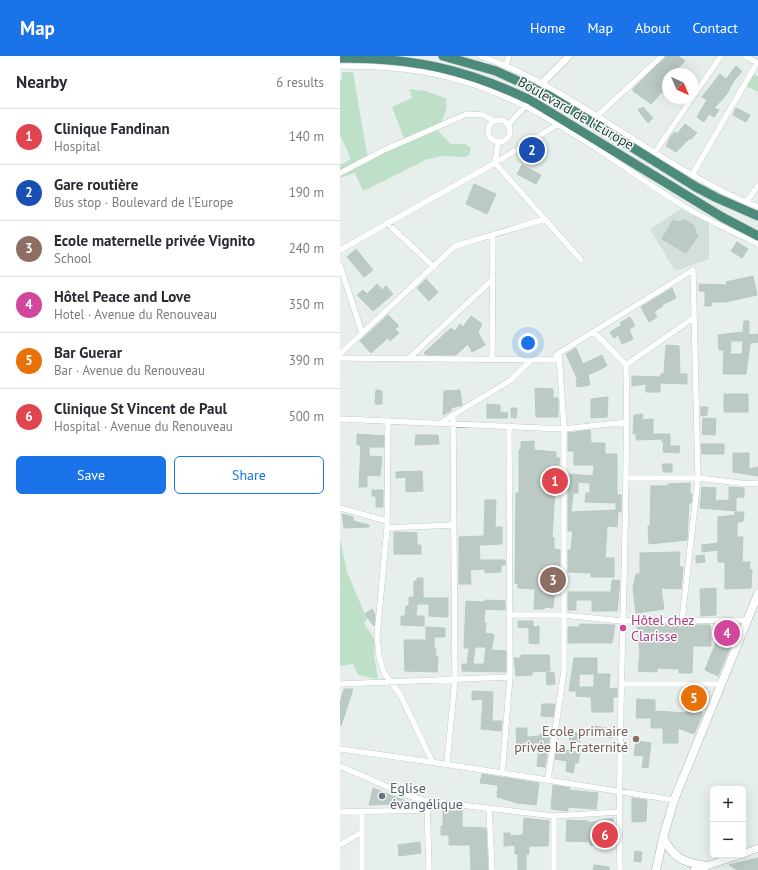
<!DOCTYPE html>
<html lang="en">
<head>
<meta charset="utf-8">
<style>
  :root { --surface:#fff; --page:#f2f2f3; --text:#2b2b33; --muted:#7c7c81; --line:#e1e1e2; --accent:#1a73e8 }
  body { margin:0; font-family:"PT Sans",sans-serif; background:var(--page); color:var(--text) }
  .controls { position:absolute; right:12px; bottom:12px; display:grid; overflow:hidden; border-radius:6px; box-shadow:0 4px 16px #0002 }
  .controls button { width:36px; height:36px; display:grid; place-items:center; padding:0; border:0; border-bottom:1px solid var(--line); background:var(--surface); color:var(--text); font:20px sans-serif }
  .compass { position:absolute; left:322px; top:12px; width:36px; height:36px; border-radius:50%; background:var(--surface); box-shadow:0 4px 16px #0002; rotate:136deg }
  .you { position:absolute; left:188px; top:287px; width:14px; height:14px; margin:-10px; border:3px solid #fff; border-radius:50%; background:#1a73e8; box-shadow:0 0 0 6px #1a73e833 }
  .badge { display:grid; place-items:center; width:26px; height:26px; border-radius:50%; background:var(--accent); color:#fff; font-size:13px; font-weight:700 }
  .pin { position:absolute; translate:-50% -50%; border:2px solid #fff; box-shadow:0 1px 4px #0006 }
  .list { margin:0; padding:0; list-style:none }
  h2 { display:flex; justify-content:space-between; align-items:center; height:52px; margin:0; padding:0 16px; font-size:17px }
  h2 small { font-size:13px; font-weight:400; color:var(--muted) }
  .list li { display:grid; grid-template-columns:26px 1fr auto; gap:12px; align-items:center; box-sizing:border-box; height:56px; padding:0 16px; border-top:1px solid var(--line) }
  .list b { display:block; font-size:15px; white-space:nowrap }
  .list p { margin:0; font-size:13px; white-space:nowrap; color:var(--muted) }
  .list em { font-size:13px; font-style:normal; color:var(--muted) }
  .actions { display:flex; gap:8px; padding:12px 16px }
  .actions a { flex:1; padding:9px 0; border:1px solid var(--accent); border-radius:6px; text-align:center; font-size:14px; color:var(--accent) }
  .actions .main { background:var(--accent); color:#fff }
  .map { position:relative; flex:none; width:418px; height:814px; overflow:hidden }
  header { display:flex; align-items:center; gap:24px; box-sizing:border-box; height:56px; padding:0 20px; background:var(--accent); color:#fff }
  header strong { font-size:19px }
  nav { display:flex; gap:22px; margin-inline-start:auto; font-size:14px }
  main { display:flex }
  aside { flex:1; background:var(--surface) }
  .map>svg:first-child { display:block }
</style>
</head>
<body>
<header>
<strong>Map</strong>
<nav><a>Home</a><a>Map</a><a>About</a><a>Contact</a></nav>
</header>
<main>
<aside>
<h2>Nearby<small>6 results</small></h2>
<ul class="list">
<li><span class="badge" style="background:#e0444e">1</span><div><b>Clinique Fandinan</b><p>Hospital</p></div><em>140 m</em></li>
<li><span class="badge" style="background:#1a4fb4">2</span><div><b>Gare routière</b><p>Bus stop · Boulevard de l’Europe</p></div><em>190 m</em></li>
<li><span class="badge" style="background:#8d6e63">3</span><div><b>Ecole maternelle privée Vignito</b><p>School</p></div><em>240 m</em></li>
<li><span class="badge" style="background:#d1479c">4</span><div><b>Hôtel Peace and Love</b><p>Hotel · Avenue du Renouveau</p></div><em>350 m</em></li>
<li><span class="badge" style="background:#e8710a">5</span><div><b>Bar Guerar</b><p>Bar · Avenue du Renouveau</p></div><em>390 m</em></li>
<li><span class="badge" style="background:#e0444e">6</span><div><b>Clinique St Vincent de Paul</b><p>Hospital · Avenue du Renouveau</p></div><em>500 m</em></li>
</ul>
<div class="actions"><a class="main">Save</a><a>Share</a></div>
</aside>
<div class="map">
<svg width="418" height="814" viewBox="0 0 418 814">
  <rect width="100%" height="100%" fill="#e6efeb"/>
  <path fill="#d4dfda" d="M341 153 369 167V203L335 215 310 173Z"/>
  <path fill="#bfe0c8" d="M2 16H13L28 104 65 85 52 51 72 42 69 33 85 35 106 42C109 60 100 60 99 76L111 88H126L131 92 129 99 125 101 102 100 85 104 23 135 15 117 0 122V109L11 103 0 79V24H2Z
    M413 18 418 20V36L406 30Z
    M0 483 7 516 27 563 24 567 35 584 34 599 38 623 18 619 13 608 0 610Z"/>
  <path fill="#bbcac4" stroke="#b8c9c2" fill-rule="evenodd" d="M326 0H338L345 5 332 18H328V38L322 36 311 48 292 34Z
    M396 10 402 15 393 26 387 38 374 52 379 54 374 61 369 58 364 66 357 61 367 44 362 41 380 18 386 23Z
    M303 51 313 62 308 67 298 54Z
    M396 52 410 59 406 66 393 59Z
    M345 68 357 77 350 84 349 83 336 96 326 90 331 80 335 76 337 78Z
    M182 109 201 119 196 128 177 118Z
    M134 128 156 138 147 158 126 148Z
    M333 164 337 166 345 164 353 169 356 175 354 176 358 180 346 197 322 183Z
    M397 186 408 193 402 202 391 195Z
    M16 193 33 214 24 221 7 201Z
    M413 220 417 239 385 246H372L371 250H365V235H359V228L387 229 386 226Z
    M86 223 98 236 89 245 77 232Z
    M37 228 42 234 46 230 53 238 33 255 17 239 23 234 27 238Z
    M332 232 336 242 322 249 323 250 314 256 317 261 309 266 301 251Z
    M48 259 59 270 55 273 59 277 50 285 48 282 31 297 20 285Z
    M131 260 142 268 138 276 145 289 132 296 128 288 116 299H86L84 297 111 272 115 275 120 268 123 271Z
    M290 261 295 270 289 273 293 283 282 288 278 279 274 282 270 276 282 269 280 267Z
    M404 265H409V279L418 278V286L410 287 406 318H383L384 294H379L378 279 403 276ZM391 285H403L402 298H390Z
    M326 289 339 290 340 318H347V328L320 327V336H306V328L292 330V320L321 321V318H324Z
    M236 292 243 308 262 299 267 310 248 319 250 329 237 331 236 324H238L226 298Z
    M195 332 213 333V342H218V361H196Z
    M36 334 42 335V348H35Z
    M120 334 122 349 111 352V355L103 359 104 335Z
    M384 338H408V356H384Z
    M268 341 267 361 251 362V343Z
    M147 348 160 349V356L168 357 167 362H147Z
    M361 351H368L367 359 361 360Z
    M171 352H177L176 362 171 361Z
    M303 358 302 364 313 363V378H330V390H340L339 397 323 396 324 386H322V383L296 384V377L293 378 294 359Z
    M363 362 376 363 375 379 362 378Z
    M250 374 251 387H265V398H277V439H281V456L278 455 277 471 267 470 265 502H274V521H251V517L228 516V494H231L233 475H228V418L253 420 254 409H234V395H228V377ZM238 426 250 427V437H246L245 446 276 447V454L231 456 233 437H238Z
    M17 378 44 380V391H29V400L42 401 40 420 27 419V431H19L21 389H17Z
    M76 379H98L99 388 75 389Z
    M194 385V394L216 396V402H220L219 409H210V417H216L212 481 214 482V493L220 494V512L211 513 212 532H215L213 552 205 551 204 553H194L195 533 178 532V528L175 527 176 437H179V394H181V386Z
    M361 388H384V398H362Z
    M393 397H409V413L418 411V420L393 416Z
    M322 408H332V416H323Z
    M82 415 83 435 66 436V421L56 422V416Z
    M350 427V438H352L351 447H349L347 484 309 488 308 470H310L311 430H328V428Z
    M362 431 376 432 375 445 389 444V431L404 432V441H398L396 443V455L360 452Z
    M32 434H43V451H36V440H32Z
    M145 444H156L155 471H162V488L139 489 140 504H165V509H161V516L145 517V513L130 514 131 528H119V481L144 480Z
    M395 456H404L403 465 397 467V481H403L402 506H410L409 513 412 514 411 532 385 533V506H378V494L362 496V489L378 487V461L395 459Z
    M2 458 13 461V465L29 469V471L4 472Z
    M54 476 77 477V489H81V498H54Z
    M340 496 339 511H343L341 533 321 532 324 553 296 557 293 532 296 518H300V497Z
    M364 499 365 506 356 507V500Z
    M77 522H83V542H108V561L89 560V548H77L76 560H84V570L61 569V560H65L66 550H69V541H74V525H77Z
    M272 524 280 525 277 555H252V544H236V554H228V536H271Z
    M376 532V559L361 560 360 533Z
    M145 544 165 545V554L145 553 144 567H146L145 577 153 578 154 580 151 594 166 595V616L122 615V608H127L129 592H124L126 545 145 546ZM135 591H146L144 608H133Z
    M32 553 35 558 34 570 25 558Z
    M178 565H193V571L199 570V588L189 587V572L178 571Z
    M240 568 275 569 272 587H228V571H239Z
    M297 569H370L371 590H353L352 617H339V613L317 612V616L298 615 300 596Z
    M383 569H399L378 620 365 614Z
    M86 571 105 572V581H94V592H96L95 600H98L97 616 65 615 64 584H86Z
    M181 599H209L210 615 192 616V619L176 620 174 602H181Z
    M234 602H257V618H239V631H254V618H270L269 633 277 632V641H273V656H252L251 641 236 640 237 635H229Z
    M214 616 215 628 207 629 206 617Z
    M354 632H366L359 655 363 657 354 678 338 672V687H323V672H311V662H296L297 643 315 644V655L346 657Z
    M4 633H13L1 670 0 647Z
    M132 635 153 636 152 665H162L161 675 141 673 143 643 132 644Z
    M202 648H215L213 661 201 660Z
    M253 670 273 673 272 682 251 678Z
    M176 672H187V681L200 680V678L210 679 205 711 197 710 199 690H186L187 691 177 690Z
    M231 675 242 679 240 686 229 684Z
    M296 685 311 687 308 712 302 711 304 700 294 699Z
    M217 692 240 697 238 707H235L233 717 226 715 227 705 215 703Z
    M142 718 199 727 196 749 177 747 157 741 158 729 140 727Z
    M213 729 230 732 229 734 258 737 256 753 228 751V755L211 753Z
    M33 732 71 747 29 749Z
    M292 742 307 744 306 765 292 766Z
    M103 751 122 754V771L146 772 148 814H131L130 789H109V779H101V770H103Z
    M184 762 209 765 208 790H189V798H186V814H178V798H175V789L164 790V777H170V780L183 779Z
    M273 762V788L250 789V786L226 785 227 764 248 765V767Z
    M80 786 81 797 59 800 58 789Z
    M295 795 302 796 301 806 294 805Z
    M418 802V814H397L389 809Z
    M254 809 269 811V814H253Z"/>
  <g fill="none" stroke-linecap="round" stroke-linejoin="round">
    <defs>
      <path id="minor" d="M140 0C240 35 319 112 418 151
        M405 0 418 7
        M166 9 169 0
        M0 10C43 10 84 13 125 26 204 50 271 104 340 148 364 163 392 175 418 188
        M352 42 381 0
        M257 60 322 0
        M148 75a11 11 0 1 1 22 0a11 11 0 1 1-22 0Z
        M168 69 188 47
        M315 96 352 42
        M155 107 241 204
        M155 107 158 87
        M0 117 44 94 127 58 143 59 155 65
        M352 119 417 7
        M406 146 418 130
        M47 167 94 211
        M0 194 155 107 220 67
        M0 209 22 277
        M254 276 286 309C289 478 277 646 280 814
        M0 298 115 190 205 163
        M216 299 353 214
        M0 302 219 304
        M68 303 152 224
        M152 303 153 179
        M286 309 353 262
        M0 363 224 373 287 366
        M48 365 47 472 37 580 39 600 44 617 60 638 92 705
        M100 367 171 324 191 304
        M286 422H358L408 428 418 427
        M0 452 47 465
        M47 472 112 469
        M169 559H223L282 565 408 564
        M342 564 358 422 353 214
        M0 628 170 621
        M282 628H380
        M0 693C112 708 223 727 334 744
        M107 708 115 623 113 359
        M0 710 66 739 87 745 214 760 279 756
        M162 718 170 621 169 370
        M208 723 224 615V373L219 298
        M87 745 89 814
        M149 752 152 814
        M0 756 87 754
        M22 756V814
        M0 789 22 776
        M214 814V760"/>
      <path id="tertiary" d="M190 44 202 27 229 0
        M403 798 418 792
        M354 814 400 799"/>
      <path id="secondary" d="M323 782C335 803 342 806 366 810
        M316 814 323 782 334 744 418 538"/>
      <path id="trunk" d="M103 0 156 15 208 39 356 131 377 142 418 160
        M0 2C73 2 125 13 190 44L382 161 418 180"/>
    </defs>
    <use href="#minor" stroke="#a8b8b2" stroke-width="6"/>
    <use href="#tertiary" stroke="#a8b8b2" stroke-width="8"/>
    <use href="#secondary" stroke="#a4bbb3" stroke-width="9"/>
    <use href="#trunk" stroke="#c2cac8" stroke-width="10"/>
    <use href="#minor" stroke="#fff" stroke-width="5.5"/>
    <use href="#tertiary" stroke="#fff" stroke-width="7"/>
    <use href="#secondary" stroke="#fff" stroke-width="8"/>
    <use href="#trunk" stroke="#4c8a7c" stroke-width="9"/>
  </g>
  <circle fill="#d1479c" stroke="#f7fbf9" stroke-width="1.5" cx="283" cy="572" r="4"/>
  <circle fill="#8d6e63" stroke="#f7fbf9" stroke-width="1.5" cx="296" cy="683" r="4"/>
  <circle fill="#6b7280" stroke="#f7fbf9" stroke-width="1.5" cx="42" cy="740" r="4"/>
  <g text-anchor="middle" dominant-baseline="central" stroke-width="3" stroke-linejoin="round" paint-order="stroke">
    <g font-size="14" fill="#24423a" stroke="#f7fbf9">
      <text transform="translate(236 57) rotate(30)">Boulevard de l’Europe</text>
    </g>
    <g font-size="14" fill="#b23c85" stroke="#f7fbf9" text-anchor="start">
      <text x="291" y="564">Hôtel chez<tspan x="291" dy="16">Clarisse</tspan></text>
    </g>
    <g font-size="14" fill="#785e54" stroke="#f7fbf9" text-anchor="end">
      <text x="288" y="675">Ecole primaire<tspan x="288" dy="16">privée la Fraternité</tspan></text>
    </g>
    <g font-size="14" fill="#5b616d" stroke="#f7fbf9" text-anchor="start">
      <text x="50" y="732">Eglise<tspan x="50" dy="16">évangélique</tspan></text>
    </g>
  </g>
</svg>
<div class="controls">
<button>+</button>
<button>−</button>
</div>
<svg class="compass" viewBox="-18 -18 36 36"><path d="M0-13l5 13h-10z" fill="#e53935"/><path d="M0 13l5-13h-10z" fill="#7c7c81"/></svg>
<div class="you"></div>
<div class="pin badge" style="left:215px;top:425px;background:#e0444e">1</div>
<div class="pin badge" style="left:192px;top:94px;background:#1a4fb4">2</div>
<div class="pin badge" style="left:213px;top:524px;background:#8d6e63">3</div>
<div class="pin badge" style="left:387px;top:577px;background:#d1479c">4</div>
<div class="pin badge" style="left:354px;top:642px;background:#e8710a">5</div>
<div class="pin badge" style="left:265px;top:779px;background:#e0444e">6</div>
</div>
</main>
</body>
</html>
